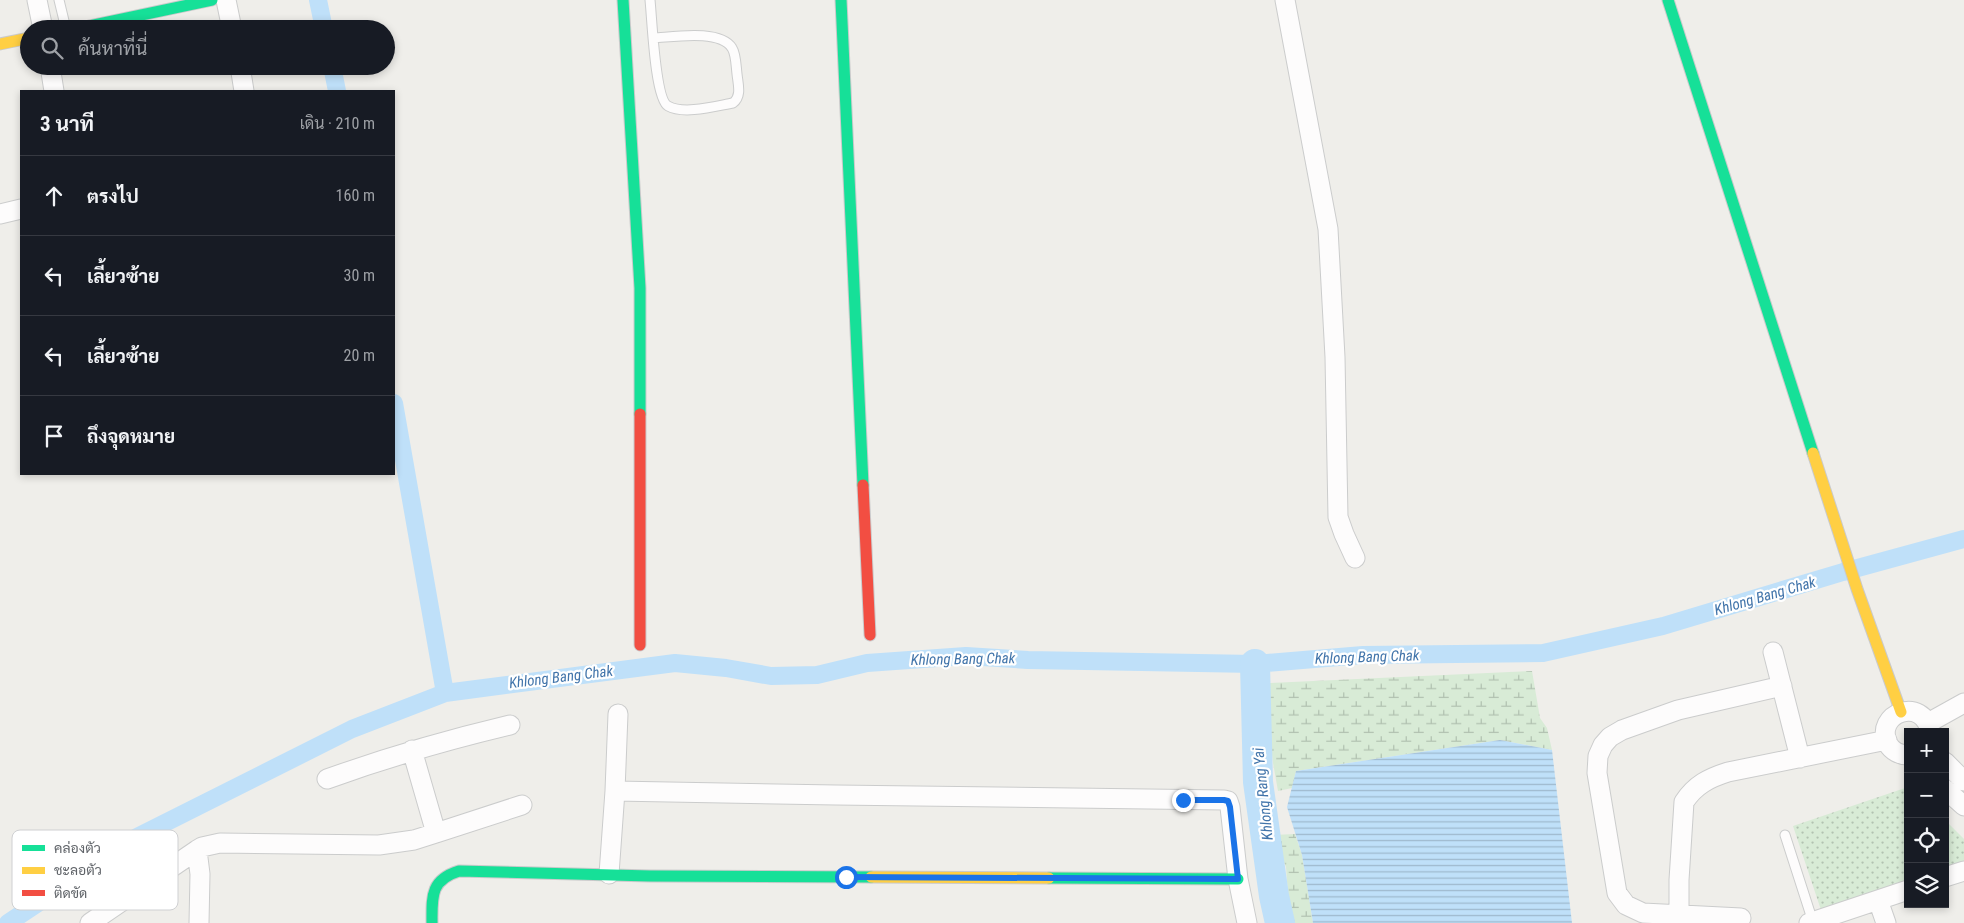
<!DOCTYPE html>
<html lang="th">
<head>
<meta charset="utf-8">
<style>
  :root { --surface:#171b24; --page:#20242c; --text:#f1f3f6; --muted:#9ea1a6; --line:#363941 }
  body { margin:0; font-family:"Roboto Condensed",Sarabun,sans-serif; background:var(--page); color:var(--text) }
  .controls { position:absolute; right:15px; bottom:15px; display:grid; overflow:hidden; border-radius:0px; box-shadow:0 2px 8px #0003 }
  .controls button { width:45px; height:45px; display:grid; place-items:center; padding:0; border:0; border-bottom:1px solid var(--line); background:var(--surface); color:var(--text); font:25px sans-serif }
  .stop { position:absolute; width:15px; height:15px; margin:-11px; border:4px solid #1a73e8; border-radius:50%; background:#fff }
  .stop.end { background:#1a73e8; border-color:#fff; box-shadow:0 1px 5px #0008 }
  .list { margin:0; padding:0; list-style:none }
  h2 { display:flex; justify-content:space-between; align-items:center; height:65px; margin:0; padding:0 20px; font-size:21px }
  h2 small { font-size:16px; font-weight:400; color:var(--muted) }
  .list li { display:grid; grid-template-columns:32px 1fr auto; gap:15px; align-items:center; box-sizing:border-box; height:80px; padding:0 20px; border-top:1px solid var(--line) }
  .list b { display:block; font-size:19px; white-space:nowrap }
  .list em { font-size:16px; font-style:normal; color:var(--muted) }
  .icon { flex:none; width:28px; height:28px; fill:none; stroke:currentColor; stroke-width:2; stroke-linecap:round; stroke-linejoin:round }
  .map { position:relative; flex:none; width:1964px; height:923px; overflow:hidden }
  .search { position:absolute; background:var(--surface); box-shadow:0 2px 8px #0003; left:20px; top:20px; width:375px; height:55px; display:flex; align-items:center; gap:12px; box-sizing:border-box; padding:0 18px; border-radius:28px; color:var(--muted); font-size:19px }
  .panel { position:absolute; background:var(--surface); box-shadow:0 2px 8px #0003; left:20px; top:90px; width:375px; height:385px; border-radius:0px }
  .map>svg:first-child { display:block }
</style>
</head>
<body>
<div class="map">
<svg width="1964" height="923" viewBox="0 0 1964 923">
  <defs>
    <pattern id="grass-dots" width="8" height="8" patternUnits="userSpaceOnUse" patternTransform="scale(1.25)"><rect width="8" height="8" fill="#d8ebd6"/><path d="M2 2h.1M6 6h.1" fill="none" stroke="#b2c2b1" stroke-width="1.8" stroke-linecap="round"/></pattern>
    <pattern id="wetland-marsh" width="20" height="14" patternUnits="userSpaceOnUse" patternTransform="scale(1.25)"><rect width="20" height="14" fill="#d8ebd6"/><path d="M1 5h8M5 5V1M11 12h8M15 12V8" fill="none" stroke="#b2c2b1"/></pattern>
    <pattern id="water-rules" width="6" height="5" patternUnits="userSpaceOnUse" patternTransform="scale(1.25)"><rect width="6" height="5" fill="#bfe0f9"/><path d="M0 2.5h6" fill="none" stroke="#9eb9cd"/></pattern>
  </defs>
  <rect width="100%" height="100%" fill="#efeeea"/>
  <path fill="url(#grass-dots)" d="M1908 787V881L1821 910 1793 826Z
    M1945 820 1964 839V863L1945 869Z"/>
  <path fill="url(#wetland-marsh)" d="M1532 671 1540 718 1547 728 1552 750 1500 740 1296 771 1292 788 1278 791 1273 763 1265 691 1270 683Z
    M1295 834 1302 855 1313 923H1290L1286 867 1273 835Z"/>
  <path fill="url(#water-rules)" d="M1500 740 1552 750 1572 923H1313L1302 855 1287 807 1296 771Z"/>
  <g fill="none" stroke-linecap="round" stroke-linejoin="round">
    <path stroke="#bfe0f9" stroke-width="18" d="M318 0 324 29
      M332 66 337 91
      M394 403 445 693
      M8 923 137 837 352 729 445 693 675 663 726 668 771 676 817 675 867 663 966 656 1028 660 1255 664 1363 655 1543 653 1663 626 1843 572 1964 539"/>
    <path stroke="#bfe0f9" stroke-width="30" d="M1255 664 1258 782 1274 896 1280 923"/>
    <defs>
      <path id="lane" d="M59 0 66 29
        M650 0C652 18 655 99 668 106 684 115 716 106 733 103 742 96 738 84 737 74 736 66 736 54 732 48 720 29 673 37 654 38
        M1785 835 1813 922"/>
      <path id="street" d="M37 0 43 29
        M226 0 232 29
        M1285 0 1328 229 1335 357 1338 517 1344 534 1355 558
        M50 66 54 91
        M240 66 244 91
        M0 214 21 209
        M1773 652 1800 758
        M1928 723 1964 703
        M1908 755C1900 755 1892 751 1888 744 1873 713 1924 695 1930 732
        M1945 762 1964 781
        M327 779C388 757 447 740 510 725
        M1945 789 1964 806
        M615 791 618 714
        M436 833 522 805
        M197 850 202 847 220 843 379 845 414 840 436 833 412 750
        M609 874 615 791 836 795 1224 800 1228 801 1230 807 1238 879 1247 923
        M1945 877 1964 871
        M1878 900 1886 923
        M1741 918 1643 913 1626 905 1617 893 1597 773 1598 756 1603 745 1610 737 1622 730 1678 710 1782 686
        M90 923 197 850 200 874 199 923
        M1679 923V880L1684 802C1695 785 1709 778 1728 772L1887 740
        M1809 923 1908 890"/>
      <path id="fast" d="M623 0 640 288V414
        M841 0 863 485
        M1668 0 1813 453
        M75 29 212 0
        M1049 878 1238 879
        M432 923C432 897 430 880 459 871L650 876 871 877"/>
      <path id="slow" d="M0 44 29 38
        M1813 453 1857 589 1901 712
        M871 877 1049 878"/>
      <path id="jam" d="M640 414V645
        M863 485 870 635"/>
    </defs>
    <use href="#lane" stroke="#cbcccc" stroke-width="11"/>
    <use href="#street" stroke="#cbcccc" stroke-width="21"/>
    <use href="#fast" stroke="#cacacb" stroke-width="13"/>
    <use href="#slow" stroke="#cacacb" stroke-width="13"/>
    <use href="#jam" stroke="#cacacb" stroke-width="13"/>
    <use href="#lane" stroke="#fdfcfc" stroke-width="9"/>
    <use href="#street" stroke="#fdfcfc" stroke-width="19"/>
    <use href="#fast" stroke="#16e098" stroke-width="11"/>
    <use href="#slow" stroke="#ffcf43" stroke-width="11"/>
    <use href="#jam" stroke="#f24e42" stroke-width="11"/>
  </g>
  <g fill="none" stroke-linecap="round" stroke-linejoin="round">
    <path stroke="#1a73e8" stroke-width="6" d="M846 877 1238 879 1230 807 1228 801 1224 800H1183"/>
  </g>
  <g text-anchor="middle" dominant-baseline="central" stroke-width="4.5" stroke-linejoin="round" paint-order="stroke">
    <g font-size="15" font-style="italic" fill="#4174aa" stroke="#fff">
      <text transform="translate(1765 596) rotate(-16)">Khlong Bang Chak</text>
      <text transform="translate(1367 657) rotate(-2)">Khlong Bang Chak</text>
      <text transform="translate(963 659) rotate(-1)">Khlong Bang Chak</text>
      <text transform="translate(561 677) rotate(-7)">Khlong Bang Chak</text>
      <text transform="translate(1263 794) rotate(-96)">Khlong Rang Yai</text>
    </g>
  </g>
  <rect x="12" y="830" width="166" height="80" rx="8" fill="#fff" stroke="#cfd0d2" stroke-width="1"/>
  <rect x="22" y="845" width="23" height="6" fill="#16e098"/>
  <rect x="22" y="867" width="23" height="7" fill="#ffcf43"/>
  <rect x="22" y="890" width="23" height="6" fill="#f24e42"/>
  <g font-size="14" fill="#5f6368">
    <text x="54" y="853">คล่องตัว</text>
    <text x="54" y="875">ชะลอตัว</text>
    <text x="54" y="898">ติดขัด</text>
  </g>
</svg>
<div class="controls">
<button>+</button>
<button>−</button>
<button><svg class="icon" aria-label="locate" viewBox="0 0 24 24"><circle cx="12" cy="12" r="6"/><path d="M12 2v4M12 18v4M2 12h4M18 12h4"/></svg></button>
<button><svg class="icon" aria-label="layers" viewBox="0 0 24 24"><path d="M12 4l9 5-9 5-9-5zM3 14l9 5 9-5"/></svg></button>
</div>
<div class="stop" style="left:846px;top:877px"></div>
<div class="stop end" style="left:1183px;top:800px"></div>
<div class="search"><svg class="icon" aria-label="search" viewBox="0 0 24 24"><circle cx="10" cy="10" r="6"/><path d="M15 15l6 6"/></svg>ค้นหาที่นี่</div>
<section class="panel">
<h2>3 นาที<small>เดิน · 210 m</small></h2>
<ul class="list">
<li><svg class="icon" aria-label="ahead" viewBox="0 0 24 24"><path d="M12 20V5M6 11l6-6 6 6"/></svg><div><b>ตรงไป</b></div><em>160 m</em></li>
<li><svg class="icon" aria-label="left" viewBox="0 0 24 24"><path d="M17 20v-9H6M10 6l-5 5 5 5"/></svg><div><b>เลี้ยวซ้าย</b></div><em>30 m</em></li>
<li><svg class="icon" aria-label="left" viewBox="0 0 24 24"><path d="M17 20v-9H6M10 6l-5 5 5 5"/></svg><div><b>เลี้ยวซ้าย</b></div><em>20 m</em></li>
<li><svg class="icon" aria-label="arrive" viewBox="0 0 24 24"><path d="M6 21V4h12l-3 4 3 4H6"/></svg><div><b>ถึงจุดหมาย</b></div></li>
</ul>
</section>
</div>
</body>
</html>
